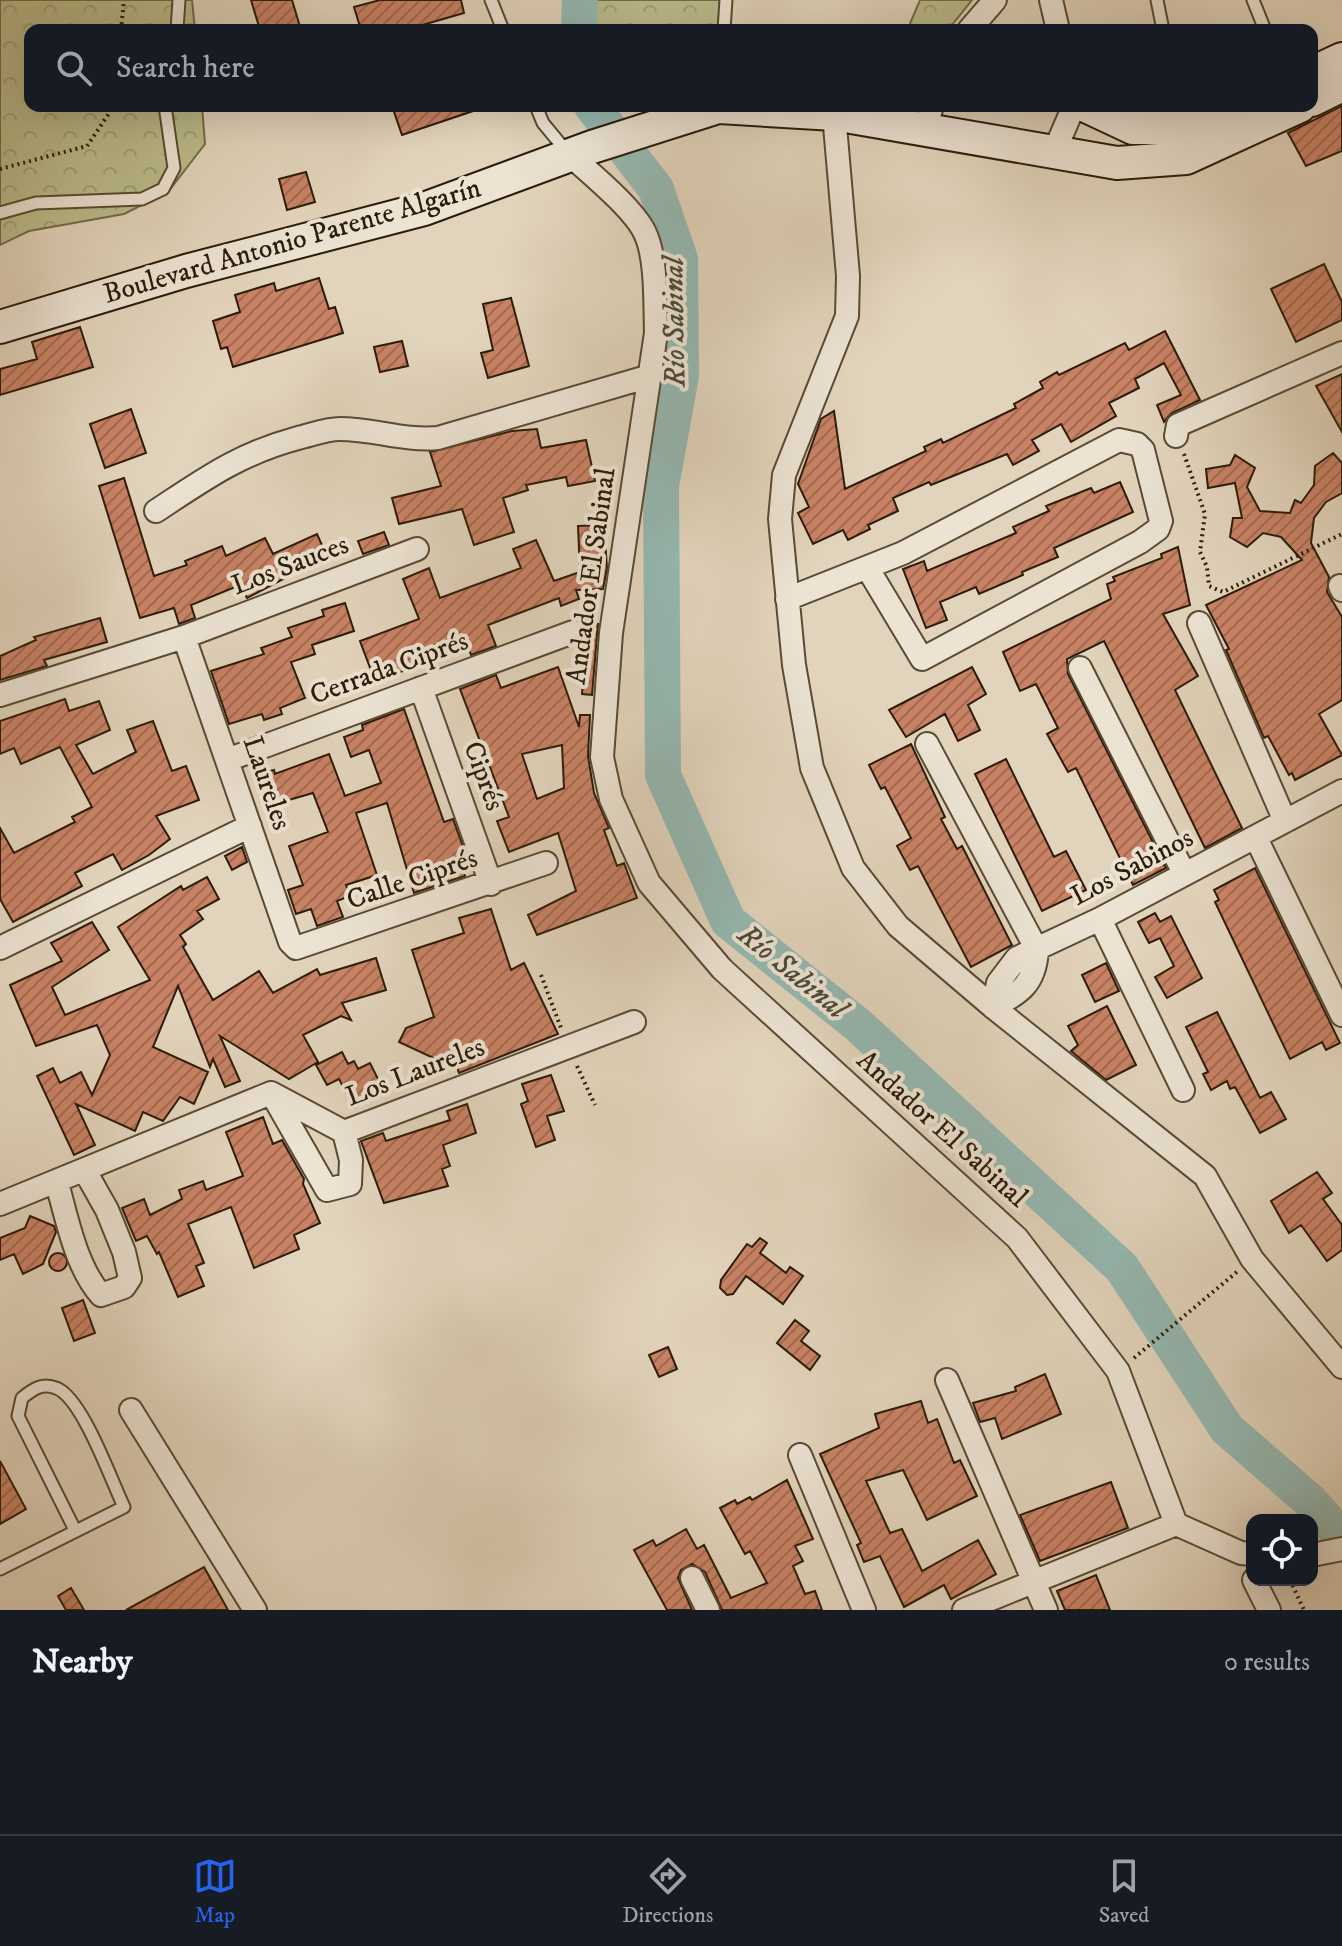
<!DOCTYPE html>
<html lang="en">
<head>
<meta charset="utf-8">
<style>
  :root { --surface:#171b24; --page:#242831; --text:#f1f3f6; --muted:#9ea1a6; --line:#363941; --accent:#2563eb }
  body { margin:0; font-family:"IM FELL DW Pica",serif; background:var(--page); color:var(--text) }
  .controls { position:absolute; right:24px; bottom:24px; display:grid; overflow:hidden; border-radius:16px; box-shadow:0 8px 32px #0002 }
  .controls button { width:72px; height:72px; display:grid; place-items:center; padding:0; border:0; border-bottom:2px solid var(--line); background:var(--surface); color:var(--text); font:40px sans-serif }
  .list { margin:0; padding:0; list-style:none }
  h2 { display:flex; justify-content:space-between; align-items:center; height:104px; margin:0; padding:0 32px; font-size:34px }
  h2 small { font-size:26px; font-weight:400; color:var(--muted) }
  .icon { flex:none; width:44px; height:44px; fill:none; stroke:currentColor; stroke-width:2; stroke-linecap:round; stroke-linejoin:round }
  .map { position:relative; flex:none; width:1342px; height:1610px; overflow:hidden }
  .search { position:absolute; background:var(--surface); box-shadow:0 8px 32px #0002; left:24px; right:24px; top:24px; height:88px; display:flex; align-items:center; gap:20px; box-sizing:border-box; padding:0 28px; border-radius:16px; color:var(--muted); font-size:30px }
  .sheet { height:224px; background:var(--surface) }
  nav { display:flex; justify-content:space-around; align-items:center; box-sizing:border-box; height:112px; border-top:2px solid var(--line); background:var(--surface); font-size:22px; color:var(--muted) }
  nav a { display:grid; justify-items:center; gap:4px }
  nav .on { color:var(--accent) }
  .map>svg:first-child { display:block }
</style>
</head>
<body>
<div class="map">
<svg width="1342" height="1610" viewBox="0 0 1342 1610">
  <defs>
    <pattern id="forest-crowns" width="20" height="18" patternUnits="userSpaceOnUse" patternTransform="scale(2)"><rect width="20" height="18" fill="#bbbb8b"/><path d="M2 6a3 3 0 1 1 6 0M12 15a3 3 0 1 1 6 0" fill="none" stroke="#a1a076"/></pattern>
    <pattern id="building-hatch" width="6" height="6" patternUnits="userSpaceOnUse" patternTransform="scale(2)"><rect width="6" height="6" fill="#c98265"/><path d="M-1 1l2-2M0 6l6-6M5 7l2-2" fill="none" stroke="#a36a51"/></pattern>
  </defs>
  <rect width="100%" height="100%" fill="#e2d4bc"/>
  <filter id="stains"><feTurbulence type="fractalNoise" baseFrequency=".0025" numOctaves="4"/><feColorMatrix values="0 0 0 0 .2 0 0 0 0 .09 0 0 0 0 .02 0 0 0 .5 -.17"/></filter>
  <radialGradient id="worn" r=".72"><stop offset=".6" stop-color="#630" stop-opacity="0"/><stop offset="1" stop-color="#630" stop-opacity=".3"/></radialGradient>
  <path fill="url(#forest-crowns)" stroke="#736c49" stroke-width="2" d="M0 0H192L195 30H30V106H202L205 144 168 192 124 214 29 231 0 245Z
    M580 0H720L718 30H579Z
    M920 0H972L948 30 909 26Z"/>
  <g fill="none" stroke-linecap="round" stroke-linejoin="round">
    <path stroke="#95b8b1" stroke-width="36" d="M579 30 580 0
      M592 106 656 189 680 259 681 375 661 486 663 775 728 921 858 1025 1122 1268 1227 1429 1310 1501 1342 1537"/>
  </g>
  <path fill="url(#building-hatch)" stroke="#2b1c07" stroke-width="2" fill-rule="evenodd" d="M251 0H292L301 30H260Z
    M380 0H461L464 13 405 30H361L354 7Z
    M392 106H478L479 109 402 135Z
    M1342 106V151L1306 166 1288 133Z
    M306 172 315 202 287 210 279 179Z
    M1324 264 1342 302V320L1296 342 1271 289Z
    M319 278 329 309 335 307 343 333 233 367 227 347 221 349 213 321 240 312 235 295 274 283 276 291Z
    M511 298 529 366 488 378 481 353 493 350 483 304Z
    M80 327 93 367 0 395V369L37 359 32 342Z
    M1165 331 1200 400 1172 413 1164 422 1157 405 1181 395 1164 363 1135 379 1139 388 1109 403 1116 416 1071 442 1061 424 1032 440 1039 451 1013 465 1007 454 931 485 929 482 893 498 898 511 868 525 870 529 848 540 843 530 813 544 798 513 809 507 798 484 821 419 834 411 845 489 926 451 924 447 941 439 943 443 1016 408 1014 404 1043 388 1040 382 1057 372 1059 375 1125 343 1129 350Z
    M402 341 408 366 380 372 374 347Z
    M1342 374V432L1316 386Z
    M131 409 146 453 105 468 90 424Z
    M537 429 541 448 586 440 595 481 568 486 566 477 526 485 528 490 503 498 514 532 474 545 462 509 399 524 392 498 441 486 430 452 512 431Z
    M1333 453 1342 463V493L1326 502 1314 518 1311 543 1329 577 1327 592 1342 617V700L1319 714 1342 755 1295 780 1292 773 1289 775 1268 736 1264 738 1226 650 1229 649 1206 605 1302 560 1281 537 1263 533 1247 547 1230 537 1233 518H1242L1235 483 1208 488 1206 469 1230 465 1235 455 1255 468 1247 487 1260 511 1290 513 1295 500 1301 503 1314 485 1315 466Z
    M124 478 154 576 187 565 185 561 222 546 226 556 265 538 273 554 317 534 327 556 247 598 240 585 191 605 195 618 179 624 174 608 140 618 99 486Z
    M1120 482 1133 512 1054 548 1058 557 1022 572 1023 575 979 594 976 587 940 602 947 620 926 628 903 569 924 561 927 571 1016 533 1013 527 1049 511 1046 506 1091 488 1094 493Z
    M604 525 607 568 603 589 576 590 579 599 561 606 559 598 488 625 496 646 471 655 464 634 429 647 434 660 375 681 360 641 419 619 403 579 429 568 440 598 521 568 513 549 536 540 554 581 580 572 578 526Z
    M384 532 389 545 363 554 358 541Z
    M1178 547 1190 605 1163 614 1198 676 1175 690 1242 828 1205 848 1104 641 1067 659 1068 674 1166 868 1133 885 1076 768 1068 772 1047 734 1058 728 1036 684 1020 691 1003 652 1111 599 1107 584 1115 581 1113 577 1162 558 1161 554Z
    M345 603 354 631 312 645 315 654 291 662 305 698 280 708 282 714 264 720 262 714 229 724 211 671 264 654 261 648 292 637 288 628 324 616 322 610Z
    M100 618 107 642 44 660 47 666 0 680V656L36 640 34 637Z
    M587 623 598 624 592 695 582 694Z
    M558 667 579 727 580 715H590L588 756 594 793 609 828 604 830 617 866 624 863 637 898 537 935 528 915 576 891 568 865 558 833 509 852 497 821 509 817 460 689 496 675 501 688ZM562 745 564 788 537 799 522 754Z
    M972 667 986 694 968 705 980 730 958 741 945 714 906 737 889 710Z
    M65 699 69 711 99 701 110 730 76 745 93 774 136 752 127 730 153 721 172 771 186 766 199 800 156 816 170 839 149 855 122 870 113 854 75 873 82 886 13 922 0 899V828L14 853 75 822 72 817 92 807 60 747 21 764 14 748 0 754V721Z
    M404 709 444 822 453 819 466 855 458 857 465 876 414 893 387 803 356 813 377 875 346 885 350 896 337 901 343 917 317 926 311 909 296 914 288 890 303 885 289 846 328 832 313 793 268 806 258 774 274 770 275 774 329 754 345 796 381 783 369 750 351 757 344 737 363 730 362 725Z
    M911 744 945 817 941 819 957 849 962 846 1012 945 971 967 918 866 910 870 897 846 911 838 885 787 881 789 869 765Z
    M1006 759 1054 857 1066 851 1086 890 1042 911 975 774Z
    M242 847 247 862 232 870 225 856Z
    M1255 868 1340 1043 1326 1050 1322 1042 1290 1059 1215 902 1219 900 1214 890Z
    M207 877 219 899 197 911 203 919 180 935 186 944 183 947 213 1000 259 971 273 993 317 969 320 975 376 958 386 990 342 1003 351 1020 341 1016 303 1035 318 1062 289 1079 220 1036 240 1081 225 1087 213 1059 210 1067 178 986 153 1047 208 1072 194 1104 180 1097 163 1121 143 1112 135 1131 76 1104 95 1145 74 1155 37 1076 53 1068 60 1083 81 1072 92 1095 110 1055 97 1025 36 1046 10 985 62 961 51 943 92 922 109 950 52 987 65 1015 150 980 118 927 181 886 183 890Z
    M491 909 511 970 524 963 558 1034 459 1073 454 1059 444 1063 399 1042 406 1028 434 1017 412 950 464 933 459 918Z
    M1155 913 1160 922 1171 916 1202 978 1167 998 1155 977 1174 966 1160 938 1149 943 1138 922Z
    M1106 963 1119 991 1095 1002 1082 975Z
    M1107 1006 1136 1065 1106 1080 1071 1051 1078 1045 1068 1026Z
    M1217 1012 1260 1098 1271 1092 1286 1119 1260 1133 1235 1087 1230 1089 1227 1081 1211 1090 1203 1074 1208 1072 1186 1027Z
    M342 1052 348 1064 354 1061 358 1069 370 1063 385 1093 354 1108 339 1079 327 1085 316 1065Z
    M551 1075 564 1111 547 1116 555 1140 536 1147 521 1104 528 1101 522 1084Z
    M467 1104 476 1133 443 1145 450 1166 442 1169 448 1186 384 1203 361 1141 383 1133 386 1141 450 1120 447 1111Z
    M263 1117 273 1144 282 1140 304 1179 303 1184 320 1223 294 1235 299 1249 254 1268 231 1207 188 1224 204 1263 196 1266 204 1286 178 1297 159 1252 157 1254 147 1236 136 1241 122 1208 144 1199 150 1215 182 1199 179 1190 203 1181 206 1190 243 1176 226 1132Z
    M1317 1172 1332 1193 1323 1199 1342 1225V1250L1327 1261 1301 1225 1289 1233 1271 1201Z
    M30 1216 54 1226 56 1232 43 1264 23 1274 14 1254 0 1260V1238L25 1228Z
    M760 1238 767 1243 760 1253 786 1273 790 1267 803 1276 783 1304 746 1276 733 1294 727 1295 720 1288 721 1280 747 1244 752 1247Z
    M49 1262a9 9 0 1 1 18 0a9 9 0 1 1-18 0Z
    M83 1300 95 1333 74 1341 62 1308Z
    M795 1320 809 1331 801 1341 820 1356 810 1370 777 1343Z
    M668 1347 677 1369 659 1377 649 1355Z
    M1045 1374 1061 1414 1002 1439 995 1418 980 1422 973 1403 1016 1391 1015 1387Z
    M921 1401 928 1423 937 1419 954 1463 960 1460 977 1496 927 1520 903 1470 866 1481 890 1533 902 1529 922 1571 978 1540 996 1574 951 1599 944 1585 904 1607 880 1556 864 1562 857 1545 861 1543 820 1454 879 1428 875 1414Z
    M0 1461 26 1509 0 1524Z
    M787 1480 813 1539 795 1546 803 1561 793 1566 805 1594 815 1591 822 1610H722L705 1572 692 1564 681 1570 678 1578 692 1610H667L634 1550 653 1540 656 1546 686 1529 697 1549 704 1545 731 1598 767 1583 750 1551 745 1554 720 1508 735 1500 737 1504 750 1497 752 1500Z
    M1111 1482 1128 1528 1040 1561 1020 1515Z
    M204 1567 228 1610H126Z
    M1096 1575 1110 1610H1065L1057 1591Z
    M71 1588 84 1610H66L58 1596Z"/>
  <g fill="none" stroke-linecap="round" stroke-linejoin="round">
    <defs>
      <path id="lane" d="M491 0 503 30
        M1157 0 1163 30
        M1253 0 1265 30
        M177 30 179 0
        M724 30 726 0
        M536 106 543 123 567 152
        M0 213 36 203 142 199 163 189 174 168 165 106
        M0 1569 124 1507C111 1480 82 1397 56 1388 42 1382 32 1390 22 1398L18 1416 75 1530"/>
      <path id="street" d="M1051 0 1058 30
        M969 30 995 0
        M834 114 848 276 847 316 784 475 780 519 794 665 812 768 853 868 898 926 993 1007 1205 1176 1252 1259 1342 1367
        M925 130 932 106
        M1054 152 1074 106
        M570 155C590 173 634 209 645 233 657 258 655 305 656 333L611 633 602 757 611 799 649 883 722 969 1017 1238 1118 1371 1176 1524 1241 1553 1252 1554
        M1176 436 1178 425 1342 353
        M156 511C206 478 239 454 298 438 311 435 326 429 340 429 374 429 403 441 438 438L650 376
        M1340 586 1342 590
        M787 599 903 553 1119 440 1137 444 1143 450 1161 521 1158 529 1140 542 922 659 868 569
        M1199 623 1285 821
        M184 637 290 942 296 948 546 863
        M1080 668 1184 873
        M421 688 491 884
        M0 695 184 637 417 549
        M927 744 1037 950
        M227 760 573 632
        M1256 838 1342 1015
        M1100 919 1183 1090
        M0 948 250 826
        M993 1007 998 983 1017 958 1100 919 1342 791
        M993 1007C1021 993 1035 983 1037 950
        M271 1093 344 1132 634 1022
        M272 1094 327 1190 350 1184 351 1160 344 1132
        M57 1183C67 1219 76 1267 101 1295L124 1287 130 1278 124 1252 107 1210 85 1171
        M0 1204 271 1093
        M947 1380 1046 1610
        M131 1410 255 1610
        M800 1455 864 1610
        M1312 1555 1342 1549
        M692 1578 708 1610
        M1254 1580 1269 1610
        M964 1610 1176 1524"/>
      <path id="secondary" d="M1312 73 1342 59
        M1312 100 1342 85
        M1086 106 1133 128H1181L1234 106
        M719 107 834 114 1117 163 1186 158 1300 106
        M0 327 186 271 424 209 592 147 721 106"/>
    </defs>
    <use href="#lane" stroke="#594a34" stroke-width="15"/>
    <use href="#street" stroke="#594a34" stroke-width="26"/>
    <use href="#secondary" stroke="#2b1c07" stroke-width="36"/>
    <path stroke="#2b1c07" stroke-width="4" stroke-dasharray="2 4" stroke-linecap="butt" d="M121 30 124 0
      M0 169 87 146 114 106
      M1184 454 1205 514 1200 552 1207 567 1209 586 1223 592 1342 534
      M541 975 561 1028
      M577 1066 595 1105
      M1134 1358 1238 1271
      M1290 1580 1304 1610"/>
    <use href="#lane" stroke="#ece3d3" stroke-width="11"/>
    <use href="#street" stroke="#ece3d3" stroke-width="22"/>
    <use href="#secondary" stroke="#ece3d3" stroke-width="32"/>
  </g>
  <g text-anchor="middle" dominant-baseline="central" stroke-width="8" stroke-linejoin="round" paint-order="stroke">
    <g font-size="28" fill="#2b1c07" stroke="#ece3d3">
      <text transform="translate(292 241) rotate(-16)">Boulevard Antonio Parente Algarín</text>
      <text transform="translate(290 565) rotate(-21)">Los Sauces</text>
      <text transform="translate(591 576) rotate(-82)">Andador El Sabinal</text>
      <text transform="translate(389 668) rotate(-20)">Cerrada Ciprés</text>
      <text transform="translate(484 776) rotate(70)">Ciprés</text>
      <text transform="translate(267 783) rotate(71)">Laureles</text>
      <text transform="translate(1132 867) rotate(-28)">Los Sabinos</text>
      <text transform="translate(412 879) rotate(-19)">Calle Ciprés</text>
      <text transform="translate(415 1072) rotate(-21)">Los Laureles</text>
      <text transform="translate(942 1129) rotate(42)">Andador El Sabinal</text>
    </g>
    <g font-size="30" font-style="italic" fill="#4b4b3a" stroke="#ece3d3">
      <text transform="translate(675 322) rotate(-91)">Río Sabinal</text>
      <text transform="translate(792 972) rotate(39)">Río Sabinal</text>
    </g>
  </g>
  <rect width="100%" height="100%" filter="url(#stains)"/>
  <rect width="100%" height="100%" fill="url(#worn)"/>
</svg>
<div class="controls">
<button><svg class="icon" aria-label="locate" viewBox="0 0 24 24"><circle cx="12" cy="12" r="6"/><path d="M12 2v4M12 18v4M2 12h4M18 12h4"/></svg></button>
</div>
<div class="search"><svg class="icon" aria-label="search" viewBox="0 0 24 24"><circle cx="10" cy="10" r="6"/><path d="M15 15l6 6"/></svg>Search here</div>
</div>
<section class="sheet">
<h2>Nearby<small>0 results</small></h2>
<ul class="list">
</ul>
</section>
<nav>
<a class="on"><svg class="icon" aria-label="map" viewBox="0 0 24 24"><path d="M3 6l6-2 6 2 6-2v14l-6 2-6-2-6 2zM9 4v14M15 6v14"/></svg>Map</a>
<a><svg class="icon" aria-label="directions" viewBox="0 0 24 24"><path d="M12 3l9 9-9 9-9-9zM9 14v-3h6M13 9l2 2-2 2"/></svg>Directions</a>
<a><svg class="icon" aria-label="saved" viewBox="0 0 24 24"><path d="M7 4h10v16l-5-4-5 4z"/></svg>Saved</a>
</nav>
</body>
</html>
